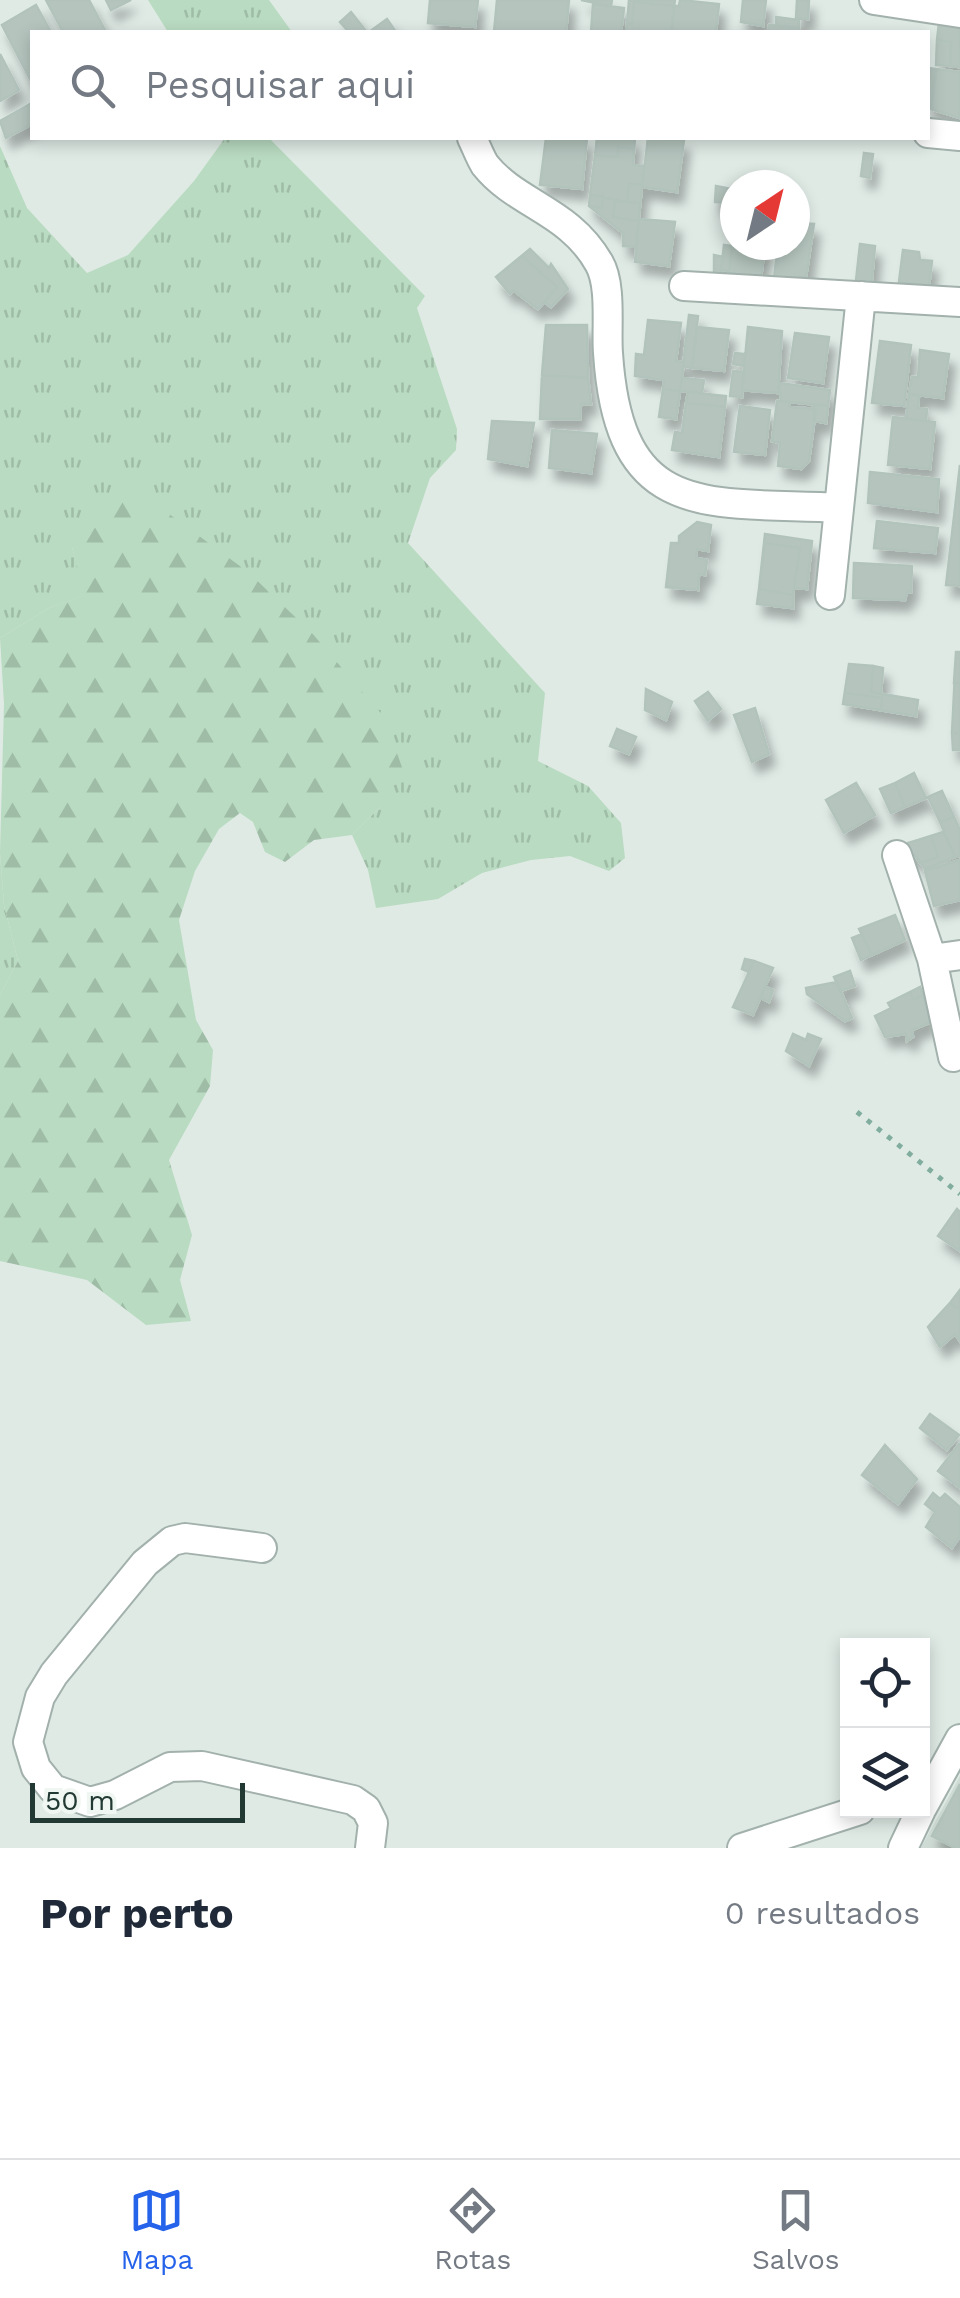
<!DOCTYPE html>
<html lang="pt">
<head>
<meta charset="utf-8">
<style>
  :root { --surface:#fff; --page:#f2f2f3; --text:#1f2937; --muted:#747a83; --line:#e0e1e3; --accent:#2563eb }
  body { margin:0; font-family:"Work Sans",sans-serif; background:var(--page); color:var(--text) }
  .controls { position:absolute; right:30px; bottom:30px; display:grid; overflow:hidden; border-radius:0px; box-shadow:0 5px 15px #0003 }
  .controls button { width:90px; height:90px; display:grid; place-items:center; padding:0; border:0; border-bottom:2px solid var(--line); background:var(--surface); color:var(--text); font:50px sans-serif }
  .compass { position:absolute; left:720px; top:170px; width:90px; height:90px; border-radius:50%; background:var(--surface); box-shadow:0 5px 15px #0003; rotate:35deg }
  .scale { position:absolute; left:30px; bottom:25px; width:215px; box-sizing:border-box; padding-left:10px; border:5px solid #213932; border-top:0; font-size:28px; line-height:35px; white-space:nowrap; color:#213932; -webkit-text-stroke:8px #f0f7f3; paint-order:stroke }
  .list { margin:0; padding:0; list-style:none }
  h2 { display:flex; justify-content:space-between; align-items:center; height:130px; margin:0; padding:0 40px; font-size:42px }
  h2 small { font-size:32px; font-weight:400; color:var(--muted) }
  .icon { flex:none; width:55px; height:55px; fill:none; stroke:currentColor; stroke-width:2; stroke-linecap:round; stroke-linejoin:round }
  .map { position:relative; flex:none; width:960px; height:1848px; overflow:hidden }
  .search { position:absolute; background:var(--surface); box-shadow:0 5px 15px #0003; left:30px; right:30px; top:30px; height:110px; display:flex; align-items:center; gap:25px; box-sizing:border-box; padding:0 35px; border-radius:0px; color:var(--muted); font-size:38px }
  .sheet { height:310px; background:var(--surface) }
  nav { display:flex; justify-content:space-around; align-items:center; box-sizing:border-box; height:140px; border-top:2px solid var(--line); background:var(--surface); font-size:28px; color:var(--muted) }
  nav a { display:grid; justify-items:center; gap:5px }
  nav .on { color:var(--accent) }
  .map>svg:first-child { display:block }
</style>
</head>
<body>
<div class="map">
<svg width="960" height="1848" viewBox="0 0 960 1848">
  <defs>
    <pattern id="grass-tufts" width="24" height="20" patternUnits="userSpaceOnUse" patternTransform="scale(2.5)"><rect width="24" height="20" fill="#b9dbc1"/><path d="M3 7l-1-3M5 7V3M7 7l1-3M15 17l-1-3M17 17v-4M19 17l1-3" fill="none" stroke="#9fbda6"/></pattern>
    <pattern id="forest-firs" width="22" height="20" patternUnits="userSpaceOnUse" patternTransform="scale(2.5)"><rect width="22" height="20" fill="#b9dbc1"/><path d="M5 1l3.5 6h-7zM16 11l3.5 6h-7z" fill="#9fbda6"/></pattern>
    <filter id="shadow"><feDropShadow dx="6" dy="11" stdDeviation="5" flood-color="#0004"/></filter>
  </defs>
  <rect width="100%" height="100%" fill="#dfeae5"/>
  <path fill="#cedad4" d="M960 1776V1848H921Z"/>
  <path fill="url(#grass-tufts)" d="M148 0H269L292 32H168Z
    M225 138H269L425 296 417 308 457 429 456 450 430 478 408 543 545 693 538 761 588 786 621 823 625 858 609 871 570 856 531 860 482 873 438 899 376 908 368 870 352 835 380 807 72 547 86 595 49 608 0 638V146L27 208 87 273 128 255 194 181Z
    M0 853 4 905 18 961 0 995Z"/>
  <path fill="url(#forest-firs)" d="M124 500 161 508 248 572 311 632 384 717 403 770 380 807 352 835 314 840 285 862 265 852 253 822 240 813 219 829 195 871 179 920 196 1020 213 1050 210 1086 169 1160 192 1235 180 1280 191 1321 146 1325 87 1280 0 1261V995L18 961 4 905 0 853 4 704 0 638 49 608 85 595 72 547 86 505Z"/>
  <path fill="#b5c5be" stroke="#b2c3bc" stroke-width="2.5" filter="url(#shadow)" d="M46 0H89L106 32H63Z
    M106 0H131L111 10Z
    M430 0H478L475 27 428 23Z
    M497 0H569L566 32H494Z
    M581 0H612L611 6Z
    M629 0H675L674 6 634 2 632 24H627Z
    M680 0 719 4 716 32H672L674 6H679Z
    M743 0H766L763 26 741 22Z
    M797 0H809L808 19 796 18Z
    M634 2 674 6 671 32H626L627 24H632Z
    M593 4 624 8 621 32H591Z
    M36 5 51 32H32V83L2 25Z
    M351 12 366 31 364 32H349L340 22Z
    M940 14 960 16V67L950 66 951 42 937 40Z
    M776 17 799 20V28L776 25Z
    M387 19 396 32H369Z
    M769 25 799 28V32H768Z
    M937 40 951 42 950 66 936 65Z
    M0 54 19 90 0 101Z
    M928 68 936 69 931 109H928Z
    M936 69 960 72V118L931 109Z
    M32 103V124L6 138 0 121Z
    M546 138H587L582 189 540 185Z
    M597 138H635L633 165 644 166 636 247 623 246V233L589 206Z
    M648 138 684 140 677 192 642 187Z
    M618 147 634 149 633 165 644 166 642 185 629 184 627 202 590 195 595 155 618 157Z
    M864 153 873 154 870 178 861 176Z
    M716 186 731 189 729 203 715 202Z
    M590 195 603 196 602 208 589 206Z
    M615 201 640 203 638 221 613 217Z
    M639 219 675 222 669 266 635 262Z
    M795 223 814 224 806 277 774 278 778 245H795Z
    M735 224V245H765L761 278 729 273Z
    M860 244 875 246 871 289 855 290Z
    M724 245 732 246 729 271 721 270Z
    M530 249 549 268 551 264 568 289 551 307 544 302 538 309 513 290 510 294 496 277Z
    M903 250 919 252 920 260 932 261 929 286 899 282Z
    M714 255 723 257 720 280 714 279Z
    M522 256 557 287 538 309 513 290 510 294 496 277Z
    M689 315 698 316 692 368 683 366Z
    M648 320 681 323 676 361 684 362 680 391 663 389 664 380 635 376 636 354 644 355Z
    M546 325H587L588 378 542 375Z
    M697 327 729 330 724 371 692 368Z
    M748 327 782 331 778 393 742 390Z
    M795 333 829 337 823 383 788 378Z
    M880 341 911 345 904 406 872 403Z
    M920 350 949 354 943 398 909 394 912 377H918Z
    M735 353 745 354 744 366 733 364Z
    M733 371 744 372 742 397 730 396Z
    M542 375 588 378 591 404H581L580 419H540Z
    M682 378 704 380 702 393 680 391Z
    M779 383 830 390 828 406 781 401Z
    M663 389 680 391 676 419 659 417Z
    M688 392 726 396 725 407 686 403Z
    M909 394 919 395 918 408 927 409 926 421 906 419Z
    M777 401 789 402 790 407 816 409 809 461 801 469 778 466 780 443 772 441Z
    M686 403 725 407 719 457 672 450 675 432 682 433Z
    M813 405 828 406 826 423 814 421Z
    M740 406 770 410 765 455 734 452Z
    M893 417 935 422 930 469 888 465Z
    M492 421 534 423 527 466 488 459Z
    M552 430 597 434 591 473 549 468Z
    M960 465V586L946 585Z
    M870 472 939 479 937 512 868 503Z
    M877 521 938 528 935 553 874 548Z
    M697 522 711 525 708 551 697 549 696 558 707 560 705 575 699 574 698 590 666 587 671 543H679V536Z
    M765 534 812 541 807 589 794 588 793 595 759 589Z
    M765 543 800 548 793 595 759 589Z
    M854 563 912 566 911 592H907L905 600 853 598Z
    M759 589 793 595V608L757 604Z
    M956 652H960V683H954Z
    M956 652H960V733H952Z
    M849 664 873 666 871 692 918 700 916 716 843 704Z
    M873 666 883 668 881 694 871 692Z
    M646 689 672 702 666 720 645 710Z
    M708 692 721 709 708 721 695 701Z
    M845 693 882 698 881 710 843 704Z
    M755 708 769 754 752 762 734 715Z
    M617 729 636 737 629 754 610 746Z
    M952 733H960V750H953Z
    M914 773 926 798 905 807 895 783Z
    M856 783 875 815 844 833 826 800Z
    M895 783 905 807 891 813 880 789Z
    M942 791 954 817 940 822 928 797Z
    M954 817 960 830V856L955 857 940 822Z
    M943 832 955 857 925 869 915 855 907 857 905 844Z
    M931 836 938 857 920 863 915 855 907 857 905 844Z
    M960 860V900L934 906 925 871Z
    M895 915 905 940 872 955 859 929Z
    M862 934 872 955 861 960 852 938Z
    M745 959 754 961 749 972 742 969Z
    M754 961 773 968 753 1015 733 1007Z
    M850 971 855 986 840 991 834 977Z
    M837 982 852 1018 845 1021 807 994 806 988Z
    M765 987 773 990 769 1002 761 998Z
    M920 987 923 995 914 1000 910 992Z
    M920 987 931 1022 912 1030 913 1037 907 1041 906 1034 885 1037 875 1016 891 1008 888 1003Z
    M793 1034 806 1040 808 1034 821 1039 809 1066 786 1051Z
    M957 1209 960 1212V1251L938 1236Z
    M960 1290V1310L950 1303Z
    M950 1303 960 1310V1341L955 1334 940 1347 928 1327Z
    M930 1414 959 1435 947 1450 920 1428Z
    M959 1444H960V1488L938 1471Z
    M885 1445 917 1479 898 1504 862 1475Z
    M933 1493 940 1499 945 1494 960 1507V1536L952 1548 926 1527 935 1512 925 1504Z
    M960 1784V1848H956L932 1836Z"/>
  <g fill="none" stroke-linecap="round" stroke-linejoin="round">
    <defs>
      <path id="minor" d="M874 0 960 13
        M928 133 960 136
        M472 138C476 146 480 157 485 165 517 205 569 210 599 263 612 285 606 328 608 353 619 522 706 501 839 508
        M684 286 960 302
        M830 595 861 296
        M897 855 932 959 953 1057
        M932 959 960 955
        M262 1548 185 1538 172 1541 145 1563 54 1674 40 1697 28 1742 36 1768 53 1789 90 1802 115 1795 170 1767 202 1766 353 1800 366 1809 373 1823 370 1848
        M922 1808 960 1739
        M742 1848 860 1810
        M903 1848 921 1810"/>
    </defs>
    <use href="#minor" stroke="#a2b1ac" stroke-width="32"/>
    <path stroke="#81ad9e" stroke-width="5" stroke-dasharray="5 8" stroke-linecap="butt" d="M857 1112 960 1194"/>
    <use href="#minor" stroke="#fff" stroke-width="28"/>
  </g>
</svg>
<div class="controls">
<button><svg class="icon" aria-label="locate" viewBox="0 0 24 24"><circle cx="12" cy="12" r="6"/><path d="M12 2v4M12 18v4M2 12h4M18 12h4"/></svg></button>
<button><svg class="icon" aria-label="layers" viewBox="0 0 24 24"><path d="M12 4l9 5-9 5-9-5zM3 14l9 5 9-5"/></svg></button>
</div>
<svg class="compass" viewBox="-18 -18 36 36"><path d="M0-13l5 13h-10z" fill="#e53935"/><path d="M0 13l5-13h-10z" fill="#747a83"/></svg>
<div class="scale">50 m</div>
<div class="search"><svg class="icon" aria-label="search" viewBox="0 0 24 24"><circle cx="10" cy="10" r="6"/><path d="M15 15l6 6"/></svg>Pesquisar aqui</div>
</div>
<section class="sheet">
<h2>Por perto<small>0 resultados</small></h2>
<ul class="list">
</ul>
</section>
<nav>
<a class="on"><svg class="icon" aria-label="map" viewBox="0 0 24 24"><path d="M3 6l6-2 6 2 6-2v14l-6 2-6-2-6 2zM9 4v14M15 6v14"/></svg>Mapa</a>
<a><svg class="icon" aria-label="directions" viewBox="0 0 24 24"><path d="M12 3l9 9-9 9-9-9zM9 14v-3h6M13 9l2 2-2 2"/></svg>Rotas</a>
<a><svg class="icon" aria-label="saved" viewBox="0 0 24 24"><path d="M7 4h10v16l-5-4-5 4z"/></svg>Salvos</a>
</nav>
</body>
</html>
